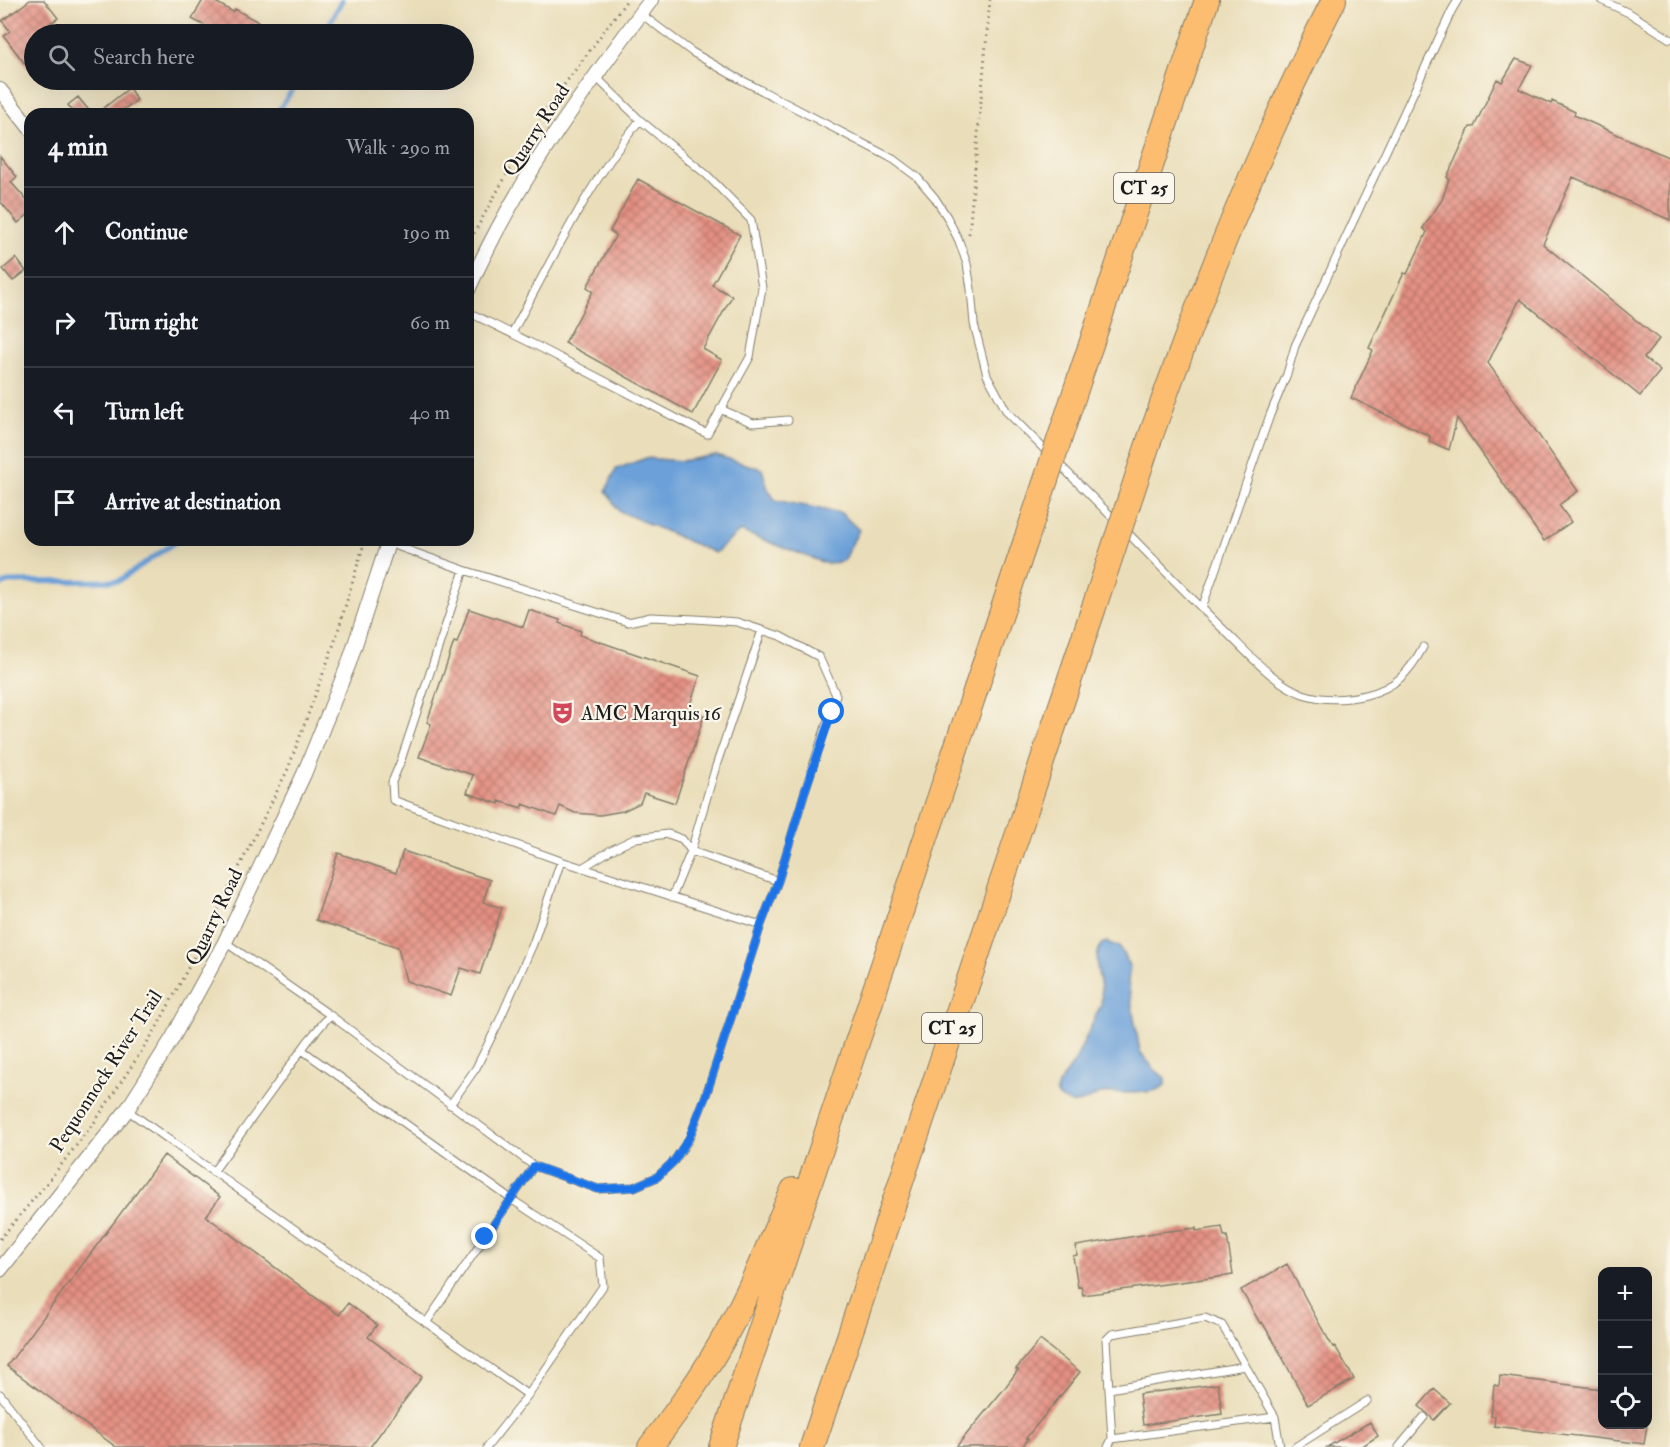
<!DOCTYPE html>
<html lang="en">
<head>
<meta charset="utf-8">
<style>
  :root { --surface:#171b24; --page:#20242c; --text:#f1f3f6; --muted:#9ea1a6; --line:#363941 }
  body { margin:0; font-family:"IM FELL Double Pica",serif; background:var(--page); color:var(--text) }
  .controls { position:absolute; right:18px; bottom:18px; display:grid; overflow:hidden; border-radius:12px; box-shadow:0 6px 24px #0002 }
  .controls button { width:54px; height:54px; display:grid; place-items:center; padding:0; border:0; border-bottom:2px solid var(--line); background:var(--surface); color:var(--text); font:30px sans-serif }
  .stop { position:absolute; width:18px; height:18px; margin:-14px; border:4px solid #1a73e8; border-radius:50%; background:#fff }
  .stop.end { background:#1a73e8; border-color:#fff; box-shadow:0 2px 6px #0008 }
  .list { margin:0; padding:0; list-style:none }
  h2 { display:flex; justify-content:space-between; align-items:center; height:78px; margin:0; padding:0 24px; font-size:26px }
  h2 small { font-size:20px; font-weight:400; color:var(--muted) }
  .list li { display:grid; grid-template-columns:39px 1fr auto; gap:18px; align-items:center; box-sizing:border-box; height:90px; padding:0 24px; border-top:2px solid var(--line) }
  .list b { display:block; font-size:22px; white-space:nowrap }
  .list em { font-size:20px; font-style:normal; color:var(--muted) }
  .icon { flex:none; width:33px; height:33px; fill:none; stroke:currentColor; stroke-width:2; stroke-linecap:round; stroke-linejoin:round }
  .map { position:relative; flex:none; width:1670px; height:1447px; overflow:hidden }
  .search { position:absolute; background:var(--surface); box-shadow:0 6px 24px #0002; left:24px; top:24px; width:450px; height:66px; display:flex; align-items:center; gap:15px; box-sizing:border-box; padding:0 21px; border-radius:33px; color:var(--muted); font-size:22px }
  .panel { position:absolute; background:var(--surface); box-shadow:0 6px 24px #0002; left:24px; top:108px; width:450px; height:438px; border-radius:18px }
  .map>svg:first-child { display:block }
</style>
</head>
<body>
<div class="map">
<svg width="1670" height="1447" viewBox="0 0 1670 1447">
  <defs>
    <pattern id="building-cross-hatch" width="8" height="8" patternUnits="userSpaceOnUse" patternTransform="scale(1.5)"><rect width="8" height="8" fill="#e49082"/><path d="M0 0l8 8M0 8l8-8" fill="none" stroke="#b8756a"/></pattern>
  </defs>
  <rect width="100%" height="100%" fill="#fbf7ec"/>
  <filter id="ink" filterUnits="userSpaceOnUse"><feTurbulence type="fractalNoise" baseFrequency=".0167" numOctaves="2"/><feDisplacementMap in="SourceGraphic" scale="12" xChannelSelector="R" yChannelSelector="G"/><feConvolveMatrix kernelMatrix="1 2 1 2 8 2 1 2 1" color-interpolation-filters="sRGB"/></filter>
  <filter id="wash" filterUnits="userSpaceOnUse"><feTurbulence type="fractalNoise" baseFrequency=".008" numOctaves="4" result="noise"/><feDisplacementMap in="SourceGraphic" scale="24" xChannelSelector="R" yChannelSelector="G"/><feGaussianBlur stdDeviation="1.35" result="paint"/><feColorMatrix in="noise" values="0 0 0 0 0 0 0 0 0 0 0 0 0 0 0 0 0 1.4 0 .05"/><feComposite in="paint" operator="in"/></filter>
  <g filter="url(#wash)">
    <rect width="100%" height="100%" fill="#eadeba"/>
    <path fill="#6ca0d8" stroke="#445e7a" stroke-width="1.5" d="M716 455 762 469 768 489 775 500 841 513 859 530 843 561 827 564 740 531 715 553 619 511 606 491 616 469 646 458 681 461Z
      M1107 942 1119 947 1130 966 1128 982 1140 1052 1154 1069 1165 1078V1085C1153 1097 1121 1091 1104 1093 1094 1095 1086 1102 1077 1103 1070 1104 1064 1101 1059 1097L1056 1092 1058 1085 1075 1061 1101 1004C1105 982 1090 968 1101 944Z"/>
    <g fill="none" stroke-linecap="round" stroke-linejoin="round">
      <path stroke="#6ca0d8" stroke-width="5" d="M324 34 342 0
        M276 114 299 80
        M0 586 8 582 119 581 178 540"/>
    </g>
    <g id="blocks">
      <path fill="url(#building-cross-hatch)" d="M30 0H44L58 18 34 34V76L4 36 10 31 2 21Z
        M203 0H212L233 12 235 9 260 23 254 34H220L192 19Z
        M1516 59 1532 65 1519 89 1551 104 1552 101 1575 112 1574 115 1670 158V220L1573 177 1543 244 1659 339 1644 358 1660 371 1640 396 1520 299 1488 363 1578 491 1559 505 1571 522 1544 541 1457 418 1449 450 1429 441 1430 436 1351 398 1373 350 1369 348 1404 273 1407 274 1427 232 1423 228 1442 200 1449 179 1447 177 1470 127H1474L1497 79 1502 82Z
        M129 88 137 100 117 114H96Z
        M78 97 92 114H75L68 105Z
        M0 156 17 177 11 182 30 204V213L18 223 0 201Z
        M638 179 740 235 712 285 732 296 703 349 722 360 693 414 565 343 593 291 587 287 616 235 610 231Z
        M16 258 26 271 13 281 3 269Z
        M469 609 523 627 529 610 560 620 559 623 581 631 580 635 700 676 688 710 704 716 675 803 644 793 640 803 623 811 600 815 587 814 575 813 560 806 556 816 523 804 522 808 499 801V804L467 793 473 775 419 757 431 724 427 722 454 642 457 643Z
        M403 851 490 880 483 902 502 908 480 974 461 968 451 996 406 981 398 947 316 920 338 853 396 873Z
        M164 1155 220 1197 206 1216 339 1315 348 1303 377 1325 368 1337 422 1377 370 1447H116L7 1366Z
        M1222 1227 1224 1236H1227L1233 1275 1083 1295 1081 1286 1078 1287 1073 1256 1077 1255 1076 1246 1160 1232 1196 1228V1231Z
        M1287 1264 1321 1327 1333 1347 1335 1346 1354 1379 1308 1405 1274 1342 1262 1322 1260 1323 1241 1290Z
        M1040 1340 1080 1372 1026 1438 1028 1439 1022 1447H956L1004 1389 1018 1370 1016 1369Z
        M1500 1376 1602 1389V1425H1647L1644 1444 1494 1426 1495 1416H1491L1494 1385 1499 1386Z
        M1218 1384 1222 1414 1143 1425 1139 1394Z
        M1434 1389 1450 1403 1434 1420 1419 1406Z
        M1370 1422 1378 1436 1361 1447H1327Z"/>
    </g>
  </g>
  <g filter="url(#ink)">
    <use href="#blocks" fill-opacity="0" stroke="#837d6b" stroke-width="1.5"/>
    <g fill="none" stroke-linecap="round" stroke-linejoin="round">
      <defs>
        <path id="lane" d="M1601 0 1631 14 1670 39
          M641 14 692 52 732 75 893 159 917 177 935 198 947 217 959 241 967 264 971 289 974 324 987 375 1007 412 1049 454
          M468 312 541 348 707 434 750 357 762 288 751 220 707 175 640 120 595 76
          M512 333C551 262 588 183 640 120
          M720 409 753 423 788 420
          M1057 462 1117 522
          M1125 530C1158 564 1191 598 1225 631 1248 653 1272 682 1303 694 1324 701 1344 700 1366 695 1395 688 1409 673 1423 647
          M464 570 400 763 392 782 393 800 561 861 761 925
          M1202 608 1270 415 1287 374 1295 346 1452 10 1458 0
          M582 868 611 850 636 838 668 834 682 839 691 851 778 881
          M672 897 691 851 716 766 762 630
          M225 942 330 1015 534 1166 598 1189 634 1187 657 1177 674 1161 689 1139 706 1095 761 925 778 881 804 794 836 695 819 657 780 636 737 622 695 619 651 617 628 622 464 570 388 543
          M302 1050 511 1199 600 1258 603 1286 528 1395
          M450 1105 476 1068 497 1026 533 944 561 861
          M127 1110 528 1395 487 1447
          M213 1172 308 1041 330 1015
          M426 1323 534 1166
          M1109 1389 1245 1366
          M0 1394 41 1447
          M1112 1439 1275 1417
          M1108 1447 1112 1439 1106 1340 1112 1334 1205 1318 1222 1325 1275 1417 1280 1447
          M1295 1447 1367 1401
          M1399 1447 1424 1417"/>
        <path id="street" d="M0 90 30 128
          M468 290C514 184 583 92 651 0
          M0 1270 127 1110 172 1039 225 942 304 774 349 663 389 540"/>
        <path id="highway" d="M1080 377 1207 0
          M1150 438C1202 289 1262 141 1334 0
          M650 1447C674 1415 698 1383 718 1348 748 1298 769 1243 793 1190
          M721 1447 1026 540
          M812 1447 1093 610"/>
      </defs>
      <use href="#lane" stroke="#837d6b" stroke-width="9"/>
      <use href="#street" stroke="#837d6b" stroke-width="16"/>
      <use href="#highway" stroke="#837d6b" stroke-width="26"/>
      <path stroke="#837d6b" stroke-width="3" stroke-dasharray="1.5 4.5" stroke-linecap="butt" d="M969 234 990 0
        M468 244 513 163 553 100 627 0
        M0 1239 47 1183 96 1120 156 1029 205 936 288 769 335 641 365 540"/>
      <use href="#lane" stroke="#fff" stroke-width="7"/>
      <use href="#street" stroke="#fff" stroke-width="14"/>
      <use href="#highway" stroke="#fcbd6f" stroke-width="24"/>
      <defs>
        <path id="highway-bridge" d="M1026 540 1080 377
          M1093 610 1150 438"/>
      </defs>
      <use href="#highway-bridge" stroke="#837d6b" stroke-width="26" stroke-linecap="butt"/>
      <use href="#highway-bridge" stroke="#fcbd6f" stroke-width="24"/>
    </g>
  </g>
  <g fill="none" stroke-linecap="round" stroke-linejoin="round" filter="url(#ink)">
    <path stroke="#1a73e8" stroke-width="8" d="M485 1237 534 1166 598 1189 634 1187 657 1177 674 1161 689 1138 706 1095 761 925 778 881 804 794 832 712"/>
  </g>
  <defs>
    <symbol id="theatre-bare" viewBox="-9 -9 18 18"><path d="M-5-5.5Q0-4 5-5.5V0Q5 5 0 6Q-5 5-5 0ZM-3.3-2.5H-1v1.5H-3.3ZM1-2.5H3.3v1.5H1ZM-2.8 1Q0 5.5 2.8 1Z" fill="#d1495b" stroke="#fbf7ec" stroke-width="2.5" paint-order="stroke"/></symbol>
  </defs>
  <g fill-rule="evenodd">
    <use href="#theatre-bare" x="546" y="696" width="33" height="33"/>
  </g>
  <g text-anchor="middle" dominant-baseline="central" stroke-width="4.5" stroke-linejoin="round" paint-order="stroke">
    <g fill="#fbf7ec" stroke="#5f5e5a" stroke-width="1.5">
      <rect x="1114" y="173" width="60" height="30" rx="4.5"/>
      <rect x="922" y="1013" width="60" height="30" rx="4.5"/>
    </g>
    <g font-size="18" font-weight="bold" fill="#1c1c1c">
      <text x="1144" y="188">CT 25</text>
      <text x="952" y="1028">CT 25</text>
    </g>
    <g font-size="20" fill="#1c1c1c" stroke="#fbf7ec">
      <text transform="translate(536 130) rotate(-57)">Quarry Road</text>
      <text transform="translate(214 917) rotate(-64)">Quarry Road</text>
      <text transform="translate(106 1071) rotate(-57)">Pequonnock River Trail</text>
    </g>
    <g font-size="20" fill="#1c1c1c" stroke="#fbf7ec" text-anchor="start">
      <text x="581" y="713">AMC Marquis 16</text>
    </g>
  </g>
</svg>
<div class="controls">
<button>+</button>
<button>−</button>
<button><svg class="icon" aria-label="locate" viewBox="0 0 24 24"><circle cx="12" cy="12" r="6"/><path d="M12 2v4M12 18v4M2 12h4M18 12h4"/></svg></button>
</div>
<div class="stop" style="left:832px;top:712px"></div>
<div class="stop end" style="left:485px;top:1237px"></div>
<div class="search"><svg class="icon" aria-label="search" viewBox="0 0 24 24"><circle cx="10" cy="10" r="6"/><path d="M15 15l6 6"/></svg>Search here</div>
<section class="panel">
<h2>4 min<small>Walk · 290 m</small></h2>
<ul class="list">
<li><svg class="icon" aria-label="ahead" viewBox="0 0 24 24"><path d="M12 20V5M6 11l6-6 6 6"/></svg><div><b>Continue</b></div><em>190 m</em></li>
<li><svg class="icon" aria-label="right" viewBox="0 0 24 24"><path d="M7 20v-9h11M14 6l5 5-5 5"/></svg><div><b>Turn right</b></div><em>60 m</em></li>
<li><svg class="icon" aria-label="left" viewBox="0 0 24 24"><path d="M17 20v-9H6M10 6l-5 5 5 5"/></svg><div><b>Turn left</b></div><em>40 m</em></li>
<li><svg class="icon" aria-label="arrive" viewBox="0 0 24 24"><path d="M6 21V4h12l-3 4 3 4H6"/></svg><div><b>Arrive at destination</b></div></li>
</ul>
</section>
</div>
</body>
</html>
